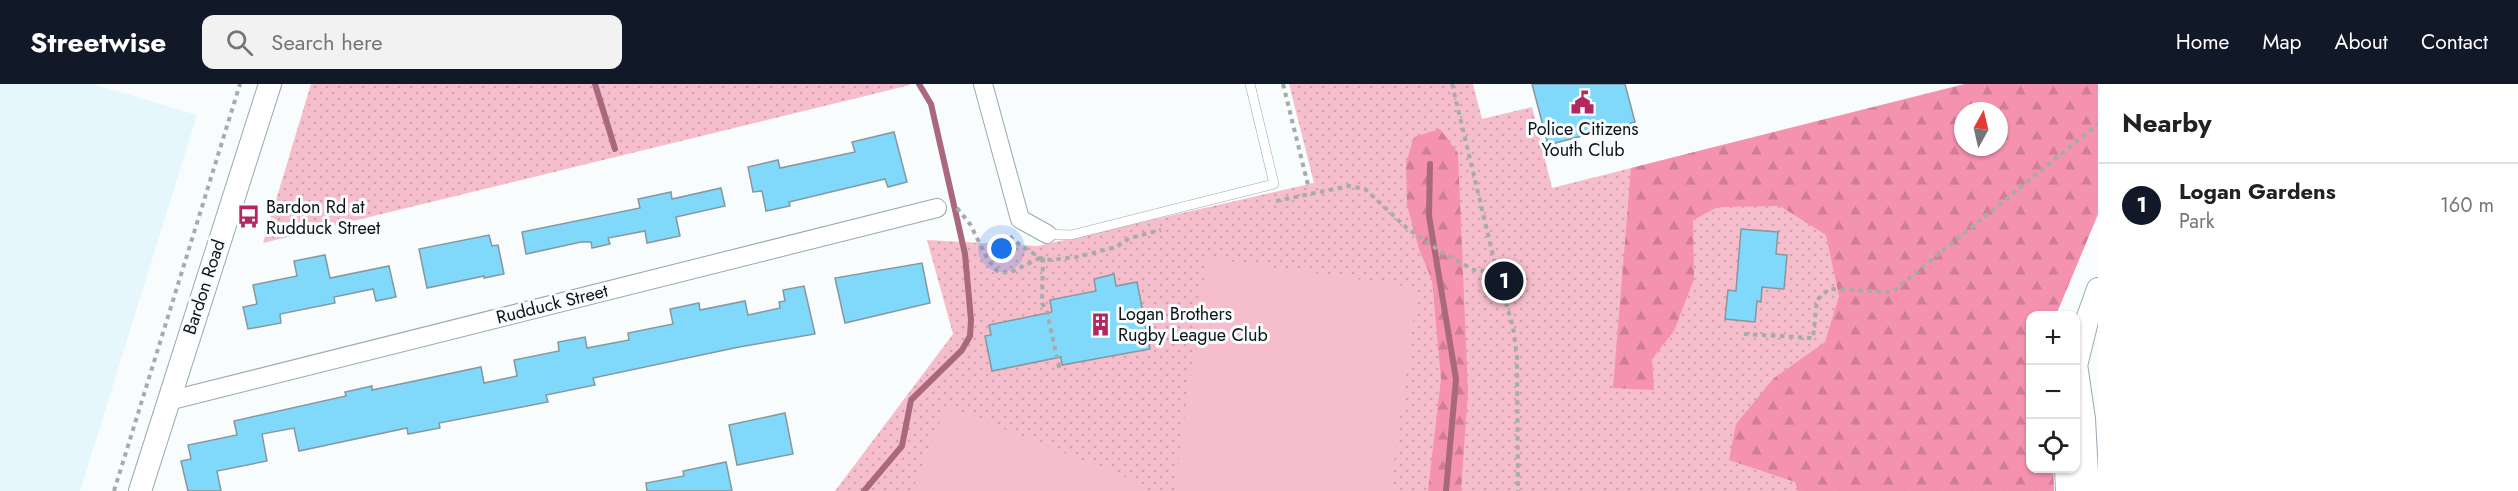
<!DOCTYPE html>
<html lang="en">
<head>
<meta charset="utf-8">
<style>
  :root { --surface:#fff; --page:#f2f2f2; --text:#202124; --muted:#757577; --line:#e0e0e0; --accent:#111827 }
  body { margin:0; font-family:Jost,sans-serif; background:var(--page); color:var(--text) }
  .controls { position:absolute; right:18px; bottom:18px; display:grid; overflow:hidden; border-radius:12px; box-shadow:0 2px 4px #0004 }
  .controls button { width:54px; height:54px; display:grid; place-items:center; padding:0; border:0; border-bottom:2px solid var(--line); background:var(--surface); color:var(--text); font:30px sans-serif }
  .compass { position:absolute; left:1954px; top:18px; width:54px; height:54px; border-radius:50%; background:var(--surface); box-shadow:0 2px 4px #0004; rotate:8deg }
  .you { position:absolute; left:1002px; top:165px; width:21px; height:21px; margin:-15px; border:4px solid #fff; border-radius:50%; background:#1a73e8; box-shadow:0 0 0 9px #1a73e833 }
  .badge { display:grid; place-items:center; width:39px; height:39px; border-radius:50%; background:var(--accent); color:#fff; font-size:20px; font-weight:700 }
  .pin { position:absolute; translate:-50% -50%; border:3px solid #fff; box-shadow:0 2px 6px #0006 }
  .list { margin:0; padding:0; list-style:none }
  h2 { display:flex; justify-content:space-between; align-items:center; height:78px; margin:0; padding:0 24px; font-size:26px }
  h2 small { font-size:20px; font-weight:400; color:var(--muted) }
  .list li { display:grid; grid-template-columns:39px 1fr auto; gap:18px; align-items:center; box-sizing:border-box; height:84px; padding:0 24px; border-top:2px solid var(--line) }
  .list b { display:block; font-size:22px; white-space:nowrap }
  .list p { margin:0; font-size:20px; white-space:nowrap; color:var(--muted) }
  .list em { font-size:20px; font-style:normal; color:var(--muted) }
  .icon { flex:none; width:33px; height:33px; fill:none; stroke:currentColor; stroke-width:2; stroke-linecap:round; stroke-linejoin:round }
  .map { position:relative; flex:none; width:2098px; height:407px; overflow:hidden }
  header { display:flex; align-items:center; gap:36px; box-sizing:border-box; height:84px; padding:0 30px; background:var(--accent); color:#fff }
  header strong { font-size:28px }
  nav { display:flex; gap:33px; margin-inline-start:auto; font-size:21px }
  .search { width:420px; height:54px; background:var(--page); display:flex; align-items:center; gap:15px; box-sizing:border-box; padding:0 21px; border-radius:12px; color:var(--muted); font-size:22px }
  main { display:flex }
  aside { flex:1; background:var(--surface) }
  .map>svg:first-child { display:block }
</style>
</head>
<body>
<header>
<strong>Streetwise</strong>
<div class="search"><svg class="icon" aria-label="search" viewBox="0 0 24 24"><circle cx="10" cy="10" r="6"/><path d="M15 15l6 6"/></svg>Search here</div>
<nav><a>Home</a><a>Map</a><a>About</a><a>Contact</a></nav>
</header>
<main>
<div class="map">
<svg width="2098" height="407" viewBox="0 0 2098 407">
  <defs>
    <pattern id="grass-dots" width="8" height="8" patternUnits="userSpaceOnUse" patternTransform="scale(1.5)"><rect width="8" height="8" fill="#f6becd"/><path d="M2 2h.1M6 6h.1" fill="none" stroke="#d2a2af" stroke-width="1.8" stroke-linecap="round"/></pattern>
    <pattern id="forest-firs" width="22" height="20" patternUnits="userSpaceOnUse" patternTransform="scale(1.5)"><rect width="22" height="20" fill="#f492af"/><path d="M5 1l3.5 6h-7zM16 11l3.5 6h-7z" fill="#d07d96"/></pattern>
  </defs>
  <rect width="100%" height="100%" fill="#f8fcfd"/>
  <path fill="#e6f6fd" d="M0 0H93L197 31 80 407H0Z"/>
  <path fill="url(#grass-dots)" fill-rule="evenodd" d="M311 0H910V1L263 159Z
    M1289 0H1473L1482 35 1532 23 1552 104 1965 0H2098V130L2056 231H2030V384L2053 385 2054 407H835L953 250 927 156 1038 162 1314 99ZM1963 27H1999V63H1963Z"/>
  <path fill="url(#forest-firs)" fill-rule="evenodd" d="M1965 0H2098V130L2056 231H2030V384L2053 385 2054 407H1798L1795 398 1729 376 1736 340 1774 294 1825 258 1839 212 1826 151 1780 122 1718 123 1693 136 1694 195 1674 247 1652 275 1654 306 1613 304 1631 84ZM1963 27H1999V63H1963Z
    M1440 45 1458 69 1468 308 1461 407H1428L1441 295 1432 196 1419 165 1407 121 1406 79 1414 53Z"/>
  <path fill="#f6becd" d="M1207 174 1418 204 1390 407H1174Z
    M946 322 1145 401 1143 407H912Z"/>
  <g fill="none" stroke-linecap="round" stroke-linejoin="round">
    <path stroke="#aa687e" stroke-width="6" d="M595 0 615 65
      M1430 80 1429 132 1456 295 1446 407
      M864 407 902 362 911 316 962 266 970 252 971 236 965 170 931 20 919 0"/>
  </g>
  <path fill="#80d9fb" stroke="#86979e" stroke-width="1.5" d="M1532 0H1625L1635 38 1548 61Z
    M894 48 907 98 888 103 885 95 789 118 790 122 766 127 762 107 753 108 748 83 778 76 780 84 855 68 852 58Z
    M721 104 725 122 676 133 680 152 647 159 645 147 608 154 610 160 592 164 591 158H581L526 170 522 148 640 124 638 115 671 108 672 115Z
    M1741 145 1778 148 1776 170 1787 171 1784 205 1762 203 1761 218 1757 217 1755 238 1725 235 1728 206 1736 207Z
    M489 151 492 162 498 161 504 190 484 194V192L427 204 419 165Z
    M325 171 330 194 389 182 396 213 376 217 373 205 334 213 335 219 280 230 281 239 248 245 243 223 257 220 253 201 297 192 294 177Z
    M922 179 930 219 845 239 835 194Z
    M1114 190 1116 202 1137 198 1150 265 1062 281 1061 273 992 287 985 252 991 251 989 241 1052 228 1050 216 1096 207 1094 195Z
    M804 202 815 250 739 263 593 294 595 301 546 311 548 318 439 339 440 344 408 350 407 344 299 367 294 344 262 350 267 377 217 387 221 407H188L181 377 191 375 188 361 237 351 234 337 346 312 345 308 372 302V306L481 283 484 299 517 292 514 276 559 267 558 258 585 253 587 264 629 256 628 249 673 240 670 225 699 219 700 226 745 217 748 231 780 224 779 218 785 217 783 206Z
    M785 329 793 370 737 381 729 341Z
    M726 378 732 407H647L646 399 684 392 683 387Z"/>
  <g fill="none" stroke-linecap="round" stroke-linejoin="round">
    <defs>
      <path id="service" d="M1047 150 1071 151 1274 100 1250 0"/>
      <path id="minor" d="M983 0 1020 135 1047 150
        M168 317 937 124"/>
      <path id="tertiary" d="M2076 280 2084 335 2088 407
        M2076 282 2088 233 2098 205
        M2066 384 2067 407
        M140 407 270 0"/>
    </defs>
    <use href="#service" stroke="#98a9b0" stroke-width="10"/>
    <use href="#minor" stroke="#98a9b0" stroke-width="20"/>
    <use href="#tertiary" stroke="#98a9b0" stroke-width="24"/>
    <path stroke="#a6abac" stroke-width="4" stroke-dasharray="4.5 4.5" stroke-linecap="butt" d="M1283 0 1308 101
      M1452 0 1497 188 1513 243 1517 273 1518 407
      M1276 117 1349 102 1365 105 1408 145 1443 169 1474 186 1497 188
      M957 124 970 140 988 176 997 187 1009 189 1040 174
      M1010 152 1013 156 1040 174 1051 176 1077 173 1116 163 1130 154 1161 146
      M1043 174 1042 219 1047 228 1060 288
      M1744 250 1813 254 1817 216 1829 205 1892 208 2098 40
      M114 407 240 0"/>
    <use href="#service" stroke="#fff" stroke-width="9"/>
    <use href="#minor" stroke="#fff" stroke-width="18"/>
    <use href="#tertiary" stroke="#fff" stroke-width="22"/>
  </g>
  <defs>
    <symbol id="civic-bare" viewBox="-9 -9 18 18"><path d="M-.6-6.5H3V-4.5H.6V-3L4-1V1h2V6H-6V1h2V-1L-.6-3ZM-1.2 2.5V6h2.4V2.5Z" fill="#b22661" stroke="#f8fcfd" stroke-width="2.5" paint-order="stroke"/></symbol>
    <symbol id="bus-bare" viewBox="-9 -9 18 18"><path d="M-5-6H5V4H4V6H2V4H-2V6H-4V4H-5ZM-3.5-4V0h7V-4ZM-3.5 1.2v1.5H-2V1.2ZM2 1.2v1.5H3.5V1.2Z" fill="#b22661" stroke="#f8fcfd" stroke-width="2.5" paint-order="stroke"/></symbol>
    <symbol id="building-bare" viewBox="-9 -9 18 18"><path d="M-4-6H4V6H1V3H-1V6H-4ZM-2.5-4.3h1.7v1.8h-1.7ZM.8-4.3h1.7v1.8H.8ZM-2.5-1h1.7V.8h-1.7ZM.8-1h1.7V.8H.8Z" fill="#b22661" stroke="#f8fcfd" stroke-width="2.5" paint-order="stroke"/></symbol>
  </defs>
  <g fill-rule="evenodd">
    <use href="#civic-bare" x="1566" y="2" width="33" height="33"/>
    <use href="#bus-bare" x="232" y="116" width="33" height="33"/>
    <use href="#building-bare" x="1084" y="224" width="33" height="33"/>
  </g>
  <g text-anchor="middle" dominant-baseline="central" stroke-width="6" stroke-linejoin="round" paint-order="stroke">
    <g font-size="18" fill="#0d1316" stroke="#f8fcfd" text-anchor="start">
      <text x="1583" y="45" text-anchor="middle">Police Citizens<tspan x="1583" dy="21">Youth Club</tspan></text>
      <text x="266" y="123">Bardon Rd at<tspan x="266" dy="21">Rudduck Street</tspan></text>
      <text x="1118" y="230">Logan Brothers<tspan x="1118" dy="21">Rugby League Club</tspan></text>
    </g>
    <g font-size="18" fill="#0d1316" stroke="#f8fcfd">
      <text transform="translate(204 203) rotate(-72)">Bardon Road</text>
      <text transform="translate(552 220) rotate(-14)">Rudduck Street</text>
    </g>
  </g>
</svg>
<div class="controls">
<button>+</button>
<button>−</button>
<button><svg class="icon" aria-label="locate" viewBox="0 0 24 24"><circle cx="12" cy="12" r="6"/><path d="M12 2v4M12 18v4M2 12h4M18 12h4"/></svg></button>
</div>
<svg class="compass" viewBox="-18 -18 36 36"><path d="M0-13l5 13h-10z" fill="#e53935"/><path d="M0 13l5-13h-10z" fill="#757577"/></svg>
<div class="you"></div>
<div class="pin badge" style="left:1504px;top:197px">1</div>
</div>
<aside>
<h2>Nearby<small></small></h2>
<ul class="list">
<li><span class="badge">1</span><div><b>Logan Gardens</b><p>Park</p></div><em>160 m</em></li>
</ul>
</aside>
</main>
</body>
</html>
